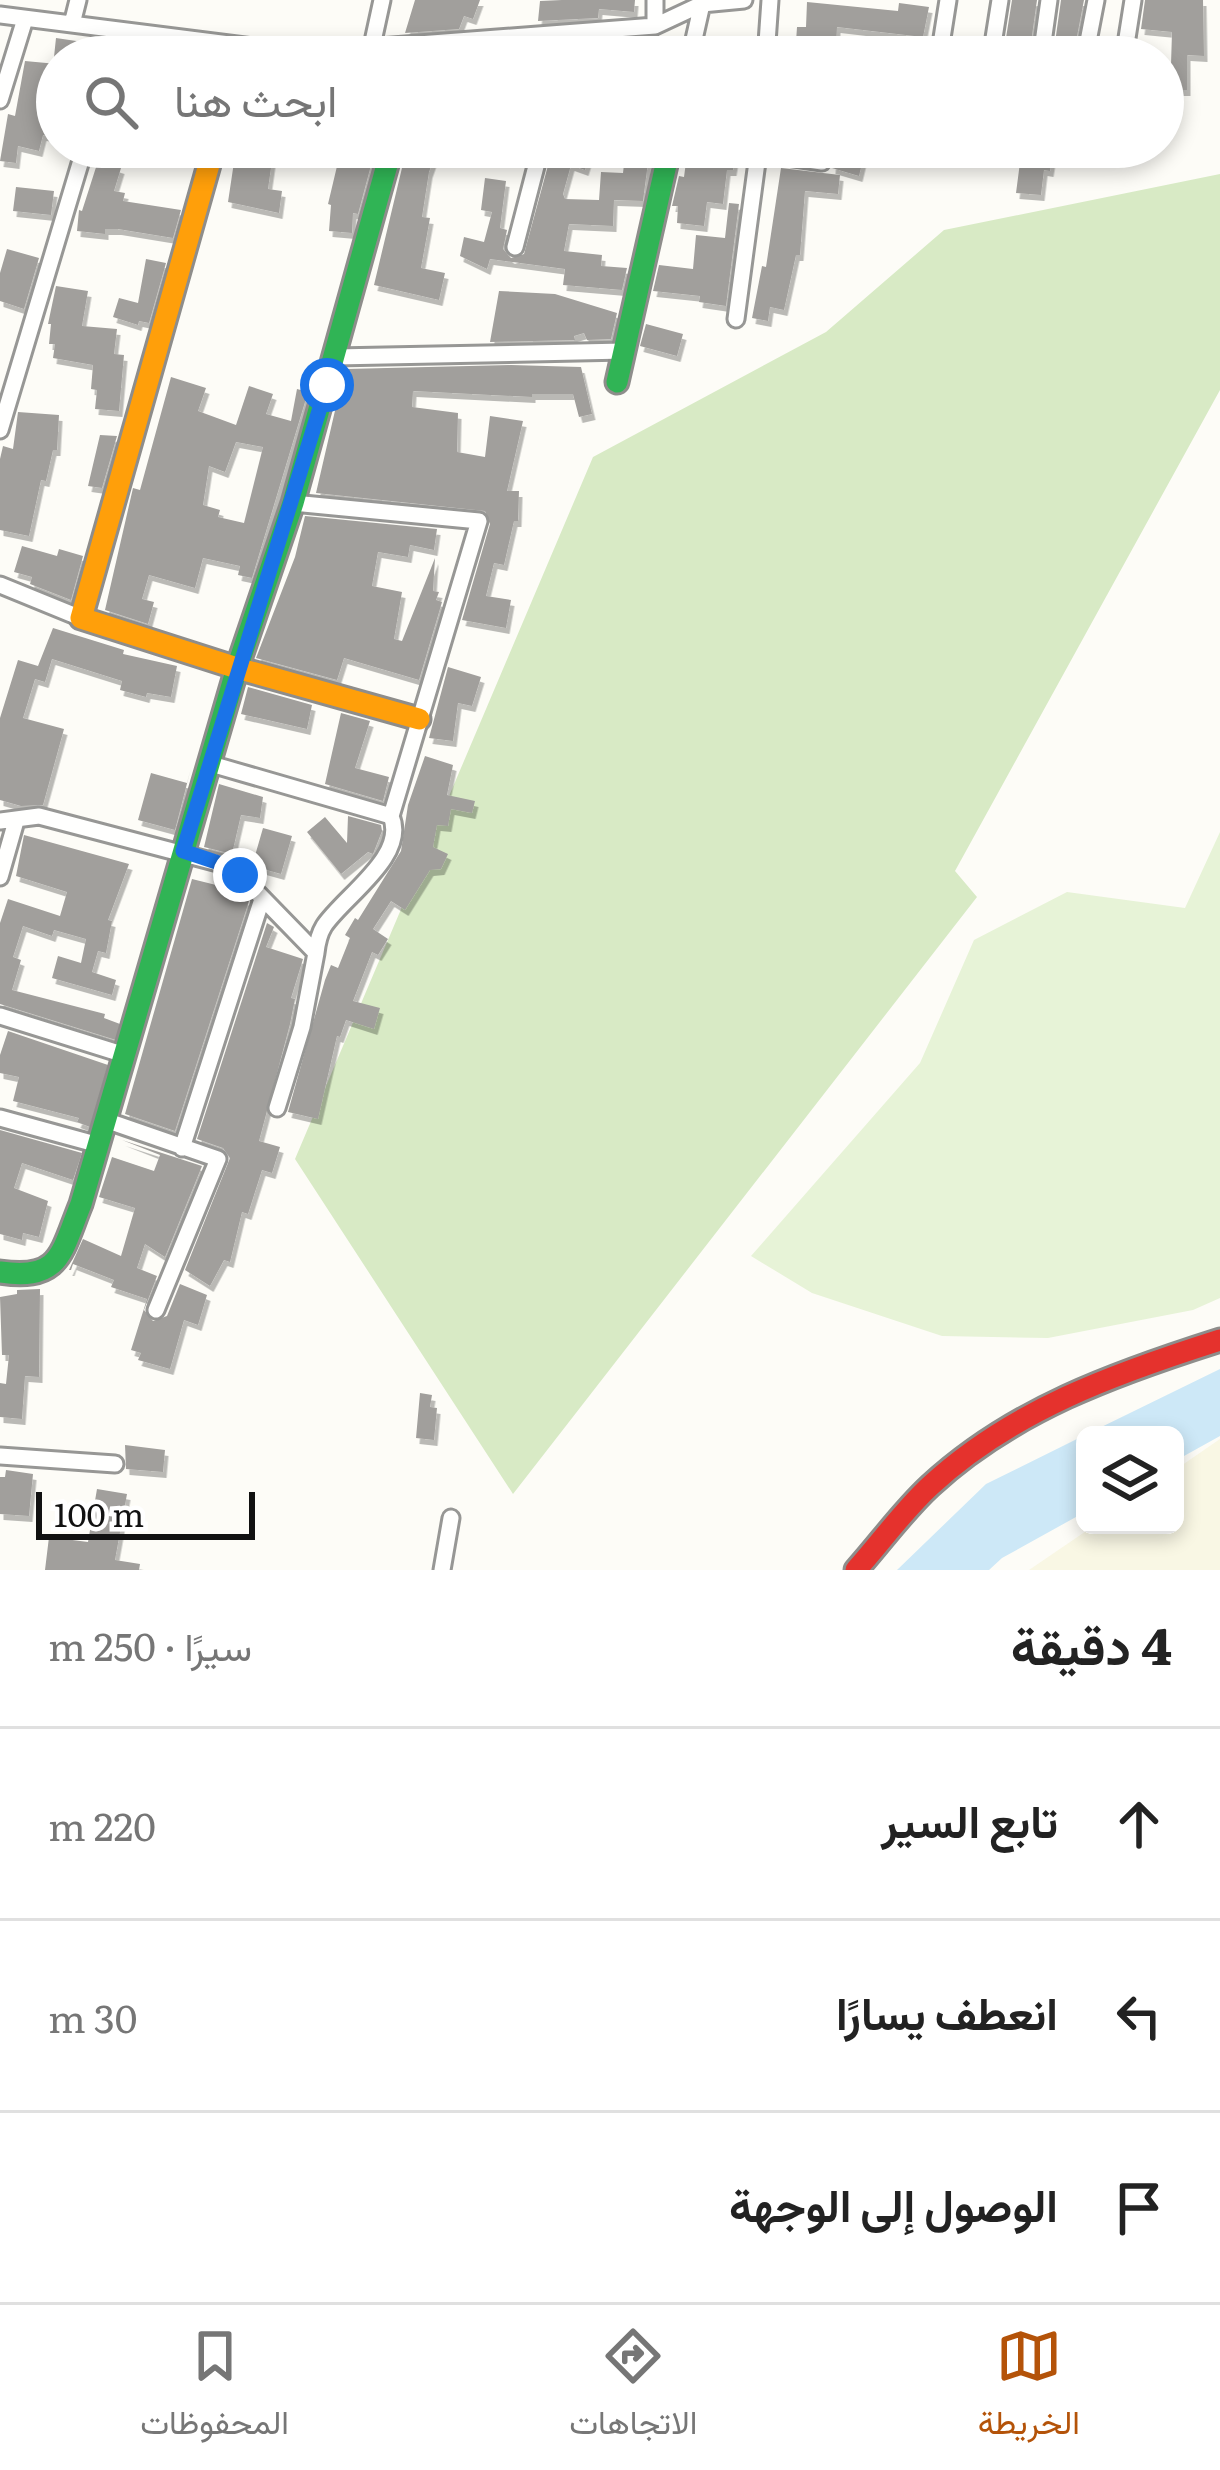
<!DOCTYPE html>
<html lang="ar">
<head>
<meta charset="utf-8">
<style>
  :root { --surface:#fff; --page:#f2f2f2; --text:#222; --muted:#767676; --line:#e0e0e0; --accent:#b45309 }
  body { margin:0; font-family:Literata,Vazirmatn,serif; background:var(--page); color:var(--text); direction:rtl }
  .controls { position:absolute; right:36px; bottom:36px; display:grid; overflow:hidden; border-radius:18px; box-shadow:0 6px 18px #0003 }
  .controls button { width:108px; height:108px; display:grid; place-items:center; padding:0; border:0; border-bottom:3px solid var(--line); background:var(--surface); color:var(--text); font:60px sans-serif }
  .scale { position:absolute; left:36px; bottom:30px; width:219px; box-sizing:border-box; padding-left:12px; border:6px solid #111; border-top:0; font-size:33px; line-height:42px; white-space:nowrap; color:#111; -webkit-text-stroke:9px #fff; paint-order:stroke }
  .stop { position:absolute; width:36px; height:36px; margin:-27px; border:9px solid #1a73e8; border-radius:50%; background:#fff }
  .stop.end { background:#1a73e8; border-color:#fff; box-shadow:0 3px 12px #0008 }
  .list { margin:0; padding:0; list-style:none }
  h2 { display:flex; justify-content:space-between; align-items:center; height:156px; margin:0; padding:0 48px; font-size:51px }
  h2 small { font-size:39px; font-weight:400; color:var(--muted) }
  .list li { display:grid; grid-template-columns:78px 1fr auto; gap:36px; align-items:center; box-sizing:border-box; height:192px; padding:0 48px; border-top:3px solid var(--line) }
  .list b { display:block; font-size:45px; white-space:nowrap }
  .list em { font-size:39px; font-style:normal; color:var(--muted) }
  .icon { flex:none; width:66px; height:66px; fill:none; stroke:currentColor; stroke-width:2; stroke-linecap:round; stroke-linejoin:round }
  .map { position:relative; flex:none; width:1220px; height:1570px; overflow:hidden; direction:ltr }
  .search { position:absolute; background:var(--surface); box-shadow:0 6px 18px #0003; left:36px; right:36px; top:36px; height:132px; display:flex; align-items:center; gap:30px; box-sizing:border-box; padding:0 42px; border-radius:66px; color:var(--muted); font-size:45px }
  .sheet { height:732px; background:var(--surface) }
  nav { display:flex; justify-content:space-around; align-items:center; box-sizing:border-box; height:168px; border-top:3px solid var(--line); background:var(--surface); font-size:33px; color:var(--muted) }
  nav a { display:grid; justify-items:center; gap:6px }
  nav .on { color:var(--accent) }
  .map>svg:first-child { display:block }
</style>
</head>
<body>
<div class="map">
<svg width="1220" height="1570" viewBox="0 0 1220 1570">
  <defs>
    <filter id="shadow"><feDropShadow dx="3.5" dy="6" stdDeviation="0" flood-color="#0004"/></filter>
  </defs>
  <rect width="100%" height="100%" fill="#fdfcf7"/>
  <path fill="#f9f7e4" d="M1220 1439V1570H1029L1095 1525H1175V1470Z"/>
  <path fill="#e7f3d7" d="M1220 832V1298L1193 1310 1048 1338 942 1336 812 1293 751 1256 920 1063 974 940 1067 892 1185 908Z"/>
  <path fill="#d8eac5" d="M1220 174V390L955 871 977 897 513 1494 295 1159 593 457 826 332 944 230Z"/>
  <path fill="#cde8f7" d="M1220 1369V1436L1175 1461V1435H1085Z
    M1085 1435V1512L1002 1558 989 1570H897L986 1484Z"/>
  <path fill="#a19f9c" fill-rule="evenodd" filter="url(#shadow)" d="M415 0H480L473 19 464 16 459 29 405 33Z
    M562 0H635L634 12 599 9 598 18 538 21 540 1Z
    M1012 0H1037L1029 57H1003Z
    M1061 0H1084L1073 57H1053Z
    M1145 0H1203L1204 56 1187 55V90H1172V85L1163 84V64L1171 65 1172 32 1141 29Z
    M807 2 898 11 899 3 929 7 923 37 837 27 836 47H823L822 57H795L797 27H806Z
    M56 38 103 45 100 57H54Z
    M25 61 57 64V84L46 122 57 125 55 137 43 135 39 151 18 146 16 163 0 161 8 114 15 116Z
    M230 147H274L268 189 282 191 279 213 228 202 234 162 229 161Z
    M307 147H350L374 154 358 214 353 213 352 233 329 231 331 205 328 204 338 162 307 161Z
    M407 147H444L442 159 434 158 429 172 422 217 430 218 421 268 445 273 439 300 374 285Z
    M553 147H592L585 170 571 165 563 194 565 199 599 200 601 172 623 173 626 147H650L643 201 614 200 613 226 569 224 564 251 602 255 601 266 627 268 622 290 563 285 565 269 490 259 487 269 460 256 464 237 484 242 492 212 481 210 485 178 506 181 500 228 507 230 503 249 511 258 524 254Z
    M688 147H706L716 151 715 156 735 158 733 170H727L723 204 707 202 704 226 677 223 678 206H672L679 176 684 177Z
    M834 147H866L859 176 832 168Z
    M1022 147H1054L1050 171 1044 170 1041 195 1016 193Z
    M98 161 121 168 114 191 125 193 123 201 181 210 173 238 118 229H105V234L77 231 79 210 82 211Z
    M781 168 840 175 838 194 805 191 800 255H796L784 310 770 307 768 321 752 318 762 266 766 267Z
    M16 187 54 191 51 215 13 211Z
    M729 203 739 204 726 306 699 302 700 296 653 291 659 265 693 269 696 235 725 238Z
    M7 249 39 258 24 309 0 301V273Z
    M146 259 166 263 149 323 139 321 138 325 113 317 119 298 138 303Z
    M56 286 88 291 82 326 117 329 114 354 124 355 119 411 95 409 97 390 91 389 93 365 53 358 55 344H49L51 324H48Z
    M499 291 555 294 617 313 611 339 587 340 584 333 574 336 575 340 490 342Z
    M646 324 683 334 677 356 640 346Z
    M511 365 581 367 592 414 579 417 573 394H532V397L413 391 412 407 458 413 457 452 485 457 490 416 523 421 507 491H519L518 521H514L504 565 494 563 486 596 511 600 506 628 462 620 490 524 485 511 316 493 337 402H343L346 369Z
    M171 377 206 388 198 411 236 425 249 386 273 394 266 414 291 421 297 389 308 392 252 578 238 575 240 566 203 558 195 588 149 575 142 599 154 602 148 624 105 610 133 488 140 490ZM236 442 263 447 244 523 218 517 220 510 203 505 209 466 225 472Z
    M18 412 59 415 57 450H53L46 481 41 480 29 536 0 530V459L3 446 13 449Z
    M100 435 117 436 102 488 88 486Z
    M305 516 437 529 434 550 410 545 408 557 378 552 372 586 402 592 394 639 402 641 435 558 433 591 439 592 436 600 442 602 419 680 344 658 337 680 256 658 295 557Z
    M22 546 57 556 59 549 83 556 71 600 30 584 32 577 14 572Z
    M53 628 124 650 123 654 177 666 171 697 147 693 146 697 120 690 122 681 52 659 45 682 35 679 23 718 64 729 43 805 21 806 0 800V718L18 660 38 666Z
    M448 667 481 677 472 706 458 703 453 741 429 738Z
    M248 687 312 705 307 729 241 714Z
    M341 713 370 721 355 768 389 777 383 801 325 784Z
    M425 756 453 765 447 795 475 801 472 813 451 809 448 826 437 825 433 847 448 854 441 869 430 870 405 910 391 901 373 929 388 939 378 955 372 952 353 1001 380 1008 374 1029 346 1020 340 1037 337 1036 318 1119 288 1112 325 980 331 965 338 968 350 938 345 935 355 918 358 920 401 851 408 805Z
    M191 768 175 830 138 820 151 773 187 783Z
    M219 784 263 797 260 818 241 815 232 854 204 847Z
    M348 816 381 825 382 831 373 854 368 852 341 874 307 832 325 817 347 843Z
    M263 828 292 836 281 874 252 866Z
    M24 835 129 864 108 920 112 921 106 953 98 951 92 972 116 980 112 995 52 978 58 956 81 963 86 939 54 930 52 936 23 926 13 957 21 960 12 990 105 1014 104 1018 120 1024 116 1040 0 1004V923L8 899 60 916 67 892 16 876Z
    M192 879 220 886 219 890 249 901 175 1131 125 1114Z
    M267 923 274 927 266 947 303 959 291 998 295 999 290 1024 259 1141 280 1147 272 1173 262 1170 248 1214 242 1212 230 1262 224 1260 210 1286 185 1270 230 1158 223 1148 197 1139Z
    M8 1031 108 1065 90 1127 77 1122 79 1118 13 1101 19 1077 0 1073V1055Z
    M0 1130 82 1153 73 1180 22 1163 14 1188 48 1201 39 1237 23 1233 22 1240 0 1234Z
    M122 1140 202 1166 165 1257 145 1244 137 1268 157 1276 144 1310 153 1321 167 1316 180 1284 207 1295 198 1325 184 1320 170 1369 138 1360 141 1353 131 1350 147 1299 111 1287 114 1280 73 1264 71 1270H69L83 1239 121 1256 135 1208 99 1197 112 1157 154 1171 160 1155Z
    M40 1289 39 1377 25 1376 22 1419 0 1417V1383L6 1384 9 1355H2L0 1297 17 1294V1290Z
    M420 1393 432 1395 430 1407 437 1408 434 1440 416 1438Z
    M125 1445 165 1450 163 1472 126 1469Z
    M6 1470 33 1474 29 1516 0 1514V1477H5Z
    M97 1489 127 1494 115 1560 140 1564 139 1570H45L49 1537 88 1542Z"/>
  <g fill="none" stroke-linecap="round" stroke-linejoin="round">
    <defs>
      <path id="street" d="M655 0V26
        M0 15 300 53 655 26 702 4 744 0
        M72 24 78 0
        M372 46 382 0
        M112 57 119 32
        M565 57 572 33
        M690 57 702 4
        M766 57 770 0
        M939 57 948 0
        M991 57 1000 0
        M1041 57 1049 0
        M1085 57 1096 0
        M1124 57 1133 0
        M0 100 25 19
        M1109 152 1110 147
        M759 153 822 162
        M975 155 976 147
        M515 247 541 147
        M736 319 759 147
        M335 357 625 351
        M0 430 85 147
        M293 503 479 521 391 816C408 856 344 896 324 926 319 934 317 944 316 953
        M0 585 81 618
        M211 764 391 816
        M0 821 39 816 222 864 240 875 316 953 302 1027 277 1108
        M0 877 16 821
        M0 1016 125 1055
        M0 1118 99 1145
        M108 1121 218 1159 156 1310
        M182 1148 262 899
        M0 1456 115 1464
        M442 1570 451 1518"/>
      <path id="fast" d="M617 382 670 147
        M0 1272C61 1281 61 1253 81 1204L237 668 293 503 392 147"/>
      <path id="slow" d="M214 147 81 618 237 668 419 719"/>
      <path id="jam" d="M856 1570C881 1542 903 1511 930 1486 1012 1410 1116 1373 1220 1340"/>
    </defs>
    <use href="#street" stroke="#979795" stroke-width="21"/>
    <use href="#fast" stroke="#8e8d8b" stroke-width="27"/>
    <use href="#slow" stroke="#8e8d8b" stroke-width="27"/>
    <use href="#jam" stroke="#8e8d8b" stroke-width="27"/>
    <use href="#street" stroke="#fffffe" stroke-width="15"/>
    <use href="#fast" stroke="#30b455" stroke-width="21"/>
    <use href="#slow" stroke="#ff9f0a" stroke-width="21"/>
    <use href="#jam" stroke="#e5322d" stroke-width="21"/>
  </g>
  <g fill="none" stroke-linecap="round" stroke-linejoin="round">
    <path stroke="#1a73e8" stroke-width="15" d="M240 875 222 864 183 851 327 385"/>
  </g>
</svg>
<div class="controls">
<button><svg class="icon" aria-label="layers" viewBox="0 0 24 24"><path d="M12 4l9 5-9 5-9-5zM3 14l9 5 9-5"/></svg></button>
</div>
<div class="scale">100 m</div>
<div class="stop" style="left:327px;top:385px"></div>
<div class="stop end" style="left:240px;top:875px"></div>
<div class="search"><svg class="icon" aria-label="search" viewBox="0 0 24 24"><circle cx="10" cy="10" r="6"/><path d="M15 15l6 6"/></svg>ابحث هنا</div>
</div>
<section class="sheet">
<h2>4 دقيقة<small>سيرًا · 250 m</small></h2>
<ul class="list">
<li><svg class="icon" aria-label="ahead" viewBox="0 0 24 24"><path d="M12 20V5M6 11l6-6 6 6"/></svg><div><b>تابع السير</b></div><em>220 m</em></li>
<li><svg class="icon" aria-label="left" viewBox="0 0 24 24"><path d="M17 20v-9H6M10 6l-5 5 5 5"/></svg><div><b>انعطف يسارًا</b></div><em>30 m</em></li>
<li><svg class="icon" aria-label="arrive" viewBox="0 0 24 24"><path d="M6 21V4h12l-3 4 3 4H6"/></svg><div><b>الوصول إلى الوجهة</b></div></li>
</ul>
</section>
<nav>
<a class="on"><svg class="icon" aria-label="map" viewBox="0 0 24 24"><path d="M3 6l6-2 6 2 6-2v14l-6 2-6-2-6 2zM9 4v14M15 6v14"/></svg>الخريطة</a>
<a><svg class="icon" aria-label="directions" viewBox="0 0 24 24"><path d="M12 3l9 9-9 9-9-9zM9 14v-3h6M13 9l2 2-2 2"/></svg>الاتجاهات</a>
<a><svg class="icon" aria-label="saved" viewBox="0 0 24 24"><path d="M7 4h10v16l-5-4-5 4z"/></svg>المحفوظات</a>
</nav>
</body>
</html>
